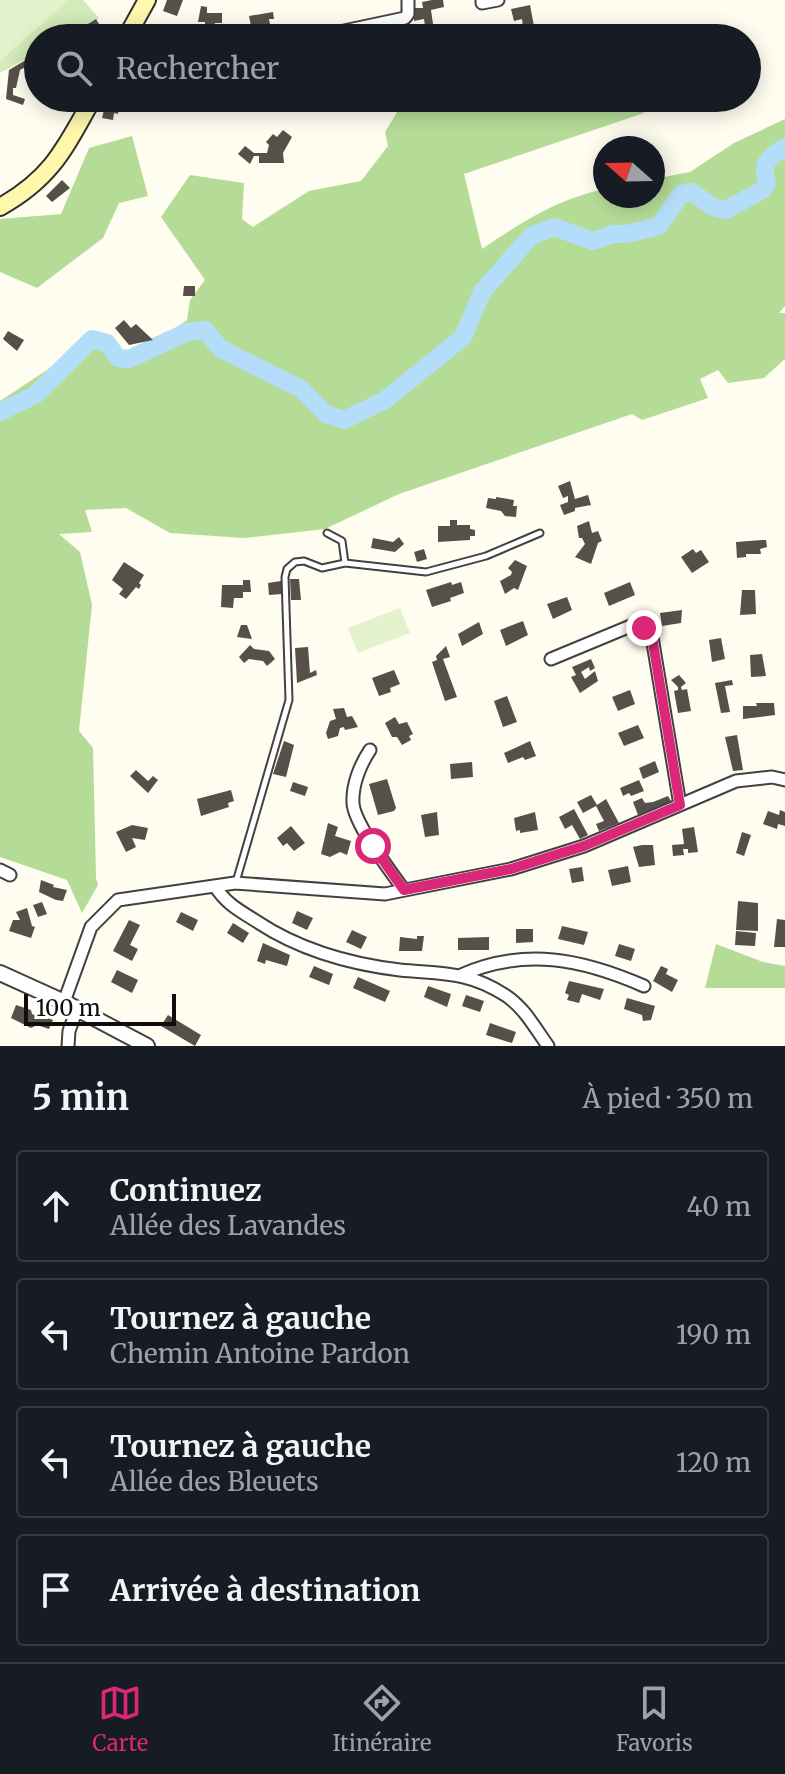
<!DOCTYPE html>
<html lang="fr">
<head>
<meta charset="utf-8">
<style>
  :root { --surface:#171b24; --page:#20242c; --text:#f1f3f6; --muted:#9ea1a6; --line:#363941; --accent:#db2777 }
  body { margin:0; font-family:Merriweather,serif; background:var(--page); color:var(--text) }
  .compass { position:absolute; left:593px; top:136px; width:72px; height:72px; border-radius:50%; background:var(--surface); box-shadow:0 4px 20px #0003; rotate:290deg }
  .scale { position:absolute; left:24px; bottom:20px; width:152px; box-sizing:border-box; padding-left:8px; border:4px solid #0e0e0e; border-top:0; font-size:22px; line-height:28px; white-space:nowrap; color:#0e0e0e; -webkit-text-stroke:6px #fff; paint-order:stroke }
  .stop { position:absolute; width:24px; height:24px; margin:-18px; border:6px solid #db2777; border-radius:50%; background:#fff }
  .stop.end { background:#db2777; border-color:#fff; box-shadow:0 2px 8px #0008 }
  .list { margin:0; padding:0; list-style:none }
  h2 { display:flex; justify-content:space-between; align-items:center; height:104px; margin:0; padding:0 32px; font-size:34px }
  h2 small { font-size:26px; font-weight:400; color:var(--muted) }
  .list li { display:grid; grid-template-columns:52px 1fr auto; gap:24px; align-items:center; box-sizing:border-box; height:112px; margin:0 16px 16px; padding:0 16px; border:2px solid var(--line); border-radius:8px }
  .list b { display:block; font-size:30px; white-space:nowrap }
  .list p { margin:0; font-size:26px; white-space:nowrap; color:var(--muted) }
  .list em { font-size:26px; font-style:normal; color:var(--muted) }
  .icon { flex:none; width:44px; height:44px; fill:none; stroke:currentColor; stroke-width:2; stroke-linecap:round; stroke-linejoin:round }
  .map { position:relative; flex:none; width:785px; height:1046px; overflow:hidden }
  .search { position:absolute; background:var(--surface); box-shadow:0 4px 20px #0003; left:24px; right:24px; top:24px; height:88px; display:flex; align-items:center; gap:20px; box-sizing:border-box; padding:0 28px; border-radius:44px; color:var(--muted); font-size:30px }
  .sheet { height:616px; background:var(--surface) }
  nav { display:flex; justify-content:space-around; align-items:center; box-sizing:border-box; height:112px; border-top:2px solid var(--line); background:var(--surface); font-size:22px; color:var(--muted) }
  nav a { display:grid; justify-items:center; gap:4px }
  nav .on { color:var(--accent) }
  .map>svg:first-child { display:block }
</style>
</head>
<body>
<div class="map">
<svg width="785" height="1046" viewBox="0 0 785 1046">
  <rect width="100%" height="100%" fill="#fffcf0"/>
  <path fill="#d2ebb8" d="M0 0H83L99 18 63 38H38V52L0 73Z"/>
  <path fill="#b5dc97" d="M410 98H427L431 106C452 92 476 100 499 105L502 98H636L644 113 464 174 482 249C522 222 557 199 605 189V196H653V179L690 172 734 143 785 119V306L779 313H785V359L764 378 728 383 718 370 700 379 708 398 642 420 632 414 399 494 325 529 244 538 170 533 126 508 85 510 92 532 59 534 80 552 92 605 79 731 93 748 96 878 98 885 82 913 67 880 0 857V401L92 340 131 360 187 320 190 300 205 280 161 217 190 175 244 183 242 219 253 227 309 191 361 181 388 146 385 132 402 104Z
    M132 136 148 196 119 203 103 238 37 288 0 272V219L61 214 89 148Z
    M716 944 763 962 785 966V988H705Z"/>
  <path fill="#e3f2ca" d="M0 0H69L0 61Z
    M400 608 410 633 358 653 348 628Z"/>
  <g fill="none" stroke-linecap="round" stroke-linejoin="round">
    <path stroke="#b3ddf8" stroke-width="18" d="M0 412 35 395 92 339 107 343 118 358 129 359 187 332 205 330 221 349 301 389 326 414 344 420 385 400 463 337 482 292 531 236 554 227 593 241 613 234H626L659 226 681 194 692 192 713 207 726 210 764 189 767 183C761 161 768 159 785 147"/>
  </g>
  <path fill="#57504a" d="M167 0H183L177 16 163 11Z
    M432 0H443L444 7 431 10 433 24 425 26 424 19 414 21V8H423L422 2Z
    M530 5 534 26 523 28 522 19 514 21 511 9Z
    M201 6 207 7V13H222V23H215L212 38H207L205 33V22H198Z
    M273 12 274 19H269L272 34 259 36 258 30 252 31 249 16Z
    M96 19 107 37 105 38H93L88 29 86 30 83 27Z
    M31 57 34 62 20 70 16 88H13V95L25 99 23 105 6 99 9 70Z
    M113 107 119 108 118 114 114 113 113 120 102 118 104 110 112 112Z
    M283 130 292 137 283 153 284 163H259V156H254L250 164 238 154 245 146 254 153H267L269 145 266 142 273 134 277 137Z
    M62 180 70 188 52 202 46 196Z
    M184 286H195V296H183Z
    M124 320 131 328 136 324 153 340 129 345 115 328Z
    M8 331 24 340 17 351 3 339Z
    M570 481 575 499 588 495 591 505 575 508V511L564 515 560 505 568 502V496L563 498 558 486Z
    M496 497 514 500 513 506H517L516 517 505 516 501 511 486 508 488 498 496 499Z
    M450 520H457V525H470V529L475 530V536H470V540L438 542V526H450Z
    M589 521 592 533 598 531 602 541 598 543 591 564 575 557 585 544 582 538H579L577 526Z
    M399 537 404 544 395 552 371 548 373 538 393 542Z
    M762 540H766L767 547 760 549 761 554H746V557L737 558 736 542Z
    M424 549 427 559 417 562 414 552Z
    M693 549 696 553 701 550 709 562 692 573 681 557Z
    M515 560 527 566 518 590 514 588 505 594 500 581 511 575 512 572 508 568Z
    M124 562 144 575 139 583 141 585 139 589 136 587 126 599 119 594 123 589 112 580Z
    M290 579H299L301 600H291Z
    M243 580H250L251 592H243V598H234L233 608 221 607 222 585H243Z
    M281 581 282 594 269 595 268 583Z
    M451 582 452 585 461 582 464 593 450 598 451 601 432 607 426 590Z
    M630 582 635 595 609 606 604 593Z
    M742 590H755L756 614 740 615Z
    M567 597 572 610 553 619 547 604Z
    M682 610 681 623 662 626 660 613Z
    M523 621 528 635 506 646 500 630Z
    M479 622 483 634 462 646 458 634Z
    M241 625H247L252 639 237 637Z
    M721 638 725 659 712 662 709 640Z
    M250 645 254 649 269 651 275 659 267 666 263 661 249 659 244 663 239 657Z
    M446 646 450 657 443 659 457 697 445 701 432 662 437 660 436 656Z
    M308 647 310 673 316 670 317 675 297 683 295 648Z
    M762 654 766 676 751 677 750 655Z
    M591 659 595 668 590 671 589 667 581 672 585 679 595 671 598 681 580 693 571 677 576 675 572 667Z
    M394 670 400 684 390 688 391 692 379 696 372 678Z
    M679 675 686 683 681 687 682 690 687 689 691 711 678 713 674 691 678 690V687L671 680Z
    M732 680 733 685 725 686 730 712 721 713 715 683Z
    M630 690 635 704 618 711 612 697Z
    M507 696 517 722 503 727 494 701Z
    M756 703H774L775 715 743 719V706H757Z
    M344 708 347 717 352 716 358 727 345 730 344 727 340 728 338 736 328 739 326 733 330 721 336 719 333 709Z
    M395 717 399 724 407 722 413 734 409 736 411 740 402 745 397 737H392L385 723Z
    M638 725 644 738 624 746 618 733Z
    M737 735 743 770 733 771 725 737Z
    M284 741 294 745 286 777 273 774Z
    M530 741 536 756 525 760 523 757 508 763 504 753Z
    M655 761 659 772 643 779 639 768Z
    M472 762 473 777 451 779 450 764Z
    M136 770 148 781 153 776 158 780 148 793 130 776Z
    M387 779 396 808 394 811 378 815 369 784Z
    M639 780 644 791 631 796 629 793 623 796 620 788Z
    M293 782 308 787 305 796 290 791Z
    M231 790 234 801 228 803 229 807 201 816 197 799Z
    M591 795 597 805 606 799 619 823 599 831 596 824 604 821 596 806 583 813 577 802Z
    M668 796 671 801 638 815 633 802 642 798 645 803 653 802Z
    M574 809 588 835 580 839 572 825 565 829 559 817Z
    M780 810 785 812V826L778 824 777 829 763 824 768 811 779 815Z
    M437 812 439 835 425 837 421 815Z
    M535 812 538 830 520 833V830L516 831 514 818Z
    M328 823 338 827 335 836 351 841 347 855 340 852 330 857 321 854Z
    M132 825 148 828 145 840 132 838 136 847 126 852 116 832Z
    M291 826 305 843 294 851 287 843 283 846 277 838Z
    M694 827 698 852 688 853V849H683L684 855 673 856 672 845 684 844 682 829Z
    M742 832 751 835 744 856 736 853Z
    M642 845H653L655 865 639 867 633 847Z
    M628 866 631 882 612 886 608 870Z
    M582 867 584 881 572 883 569 869Z
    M41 880 54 885 53 887 67 890 63 901 56 900 39 892Z
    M738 901 758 903V931L736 930Z
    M42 902 47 914 38 917 33 905Z
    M27 908 32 926 35 927 31 938 9 931 13 920H20L16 912Z
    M297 911 313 918 307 930 292 923Z
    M181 912 198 920 193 931 176 922Z
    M777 919 785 920V947H774Z
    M129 920 140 925 130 945 138 949 132 961 113 951Z
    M233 923 249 933 243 943 227 933Z
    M562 926 588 932 584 945 558 939Z
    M516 929H533V942L516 943Z
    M352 930 367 937 361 949 346 942Z
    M736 931 756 933 755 946 735 945Z
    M417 936H424L422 951H399L400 937 417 939Z
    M489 937V950H458V938Z
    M263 943 290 955 287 966 266 960 265 964 257 961Z
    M619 944 635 949 631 961 615 956Z
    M314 966 333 974 329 985 309 977Z
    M661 966 668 969 666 974 678 980 672 992 653 981Z
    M117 970 138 980 132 993 111 982Z
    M358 977 390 991 385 1002 353 988Z
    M569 981 604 989 600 1000 582 994 579 1003 567 1000 569 995 565 993Z
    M428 986 451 994 447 1007 424 997Z
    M466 995 484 1001 480 1012 462 1006Z
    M627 998 655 1006 651 1020 643 1021 642 1015 624 1009Z
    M16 1005 31 1010 32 1014 43 1019 44 1016 53 1020 49 1029 37 1025 31 1028 11 1018Z
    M168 1015 201 1035 195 1046 161 1026Z
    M490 1023 516 1032 512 1043 486 1035Z"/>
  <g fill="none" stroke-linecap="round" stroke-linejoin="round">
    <defs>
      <path id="service" d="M327 533 342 541 345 563
        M236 882 289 700 285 577 287 569 295 562 304 561 322 568 345 563 426 572 486 556 540 533"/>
      <path id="minor" d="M482 0V3L498 0
        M325 35 405 18 408 14V0
        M551 659 633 625 644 628 652 637 680 805
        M370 750C360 765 352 785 353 803 354 824 391 872 404 890
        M0 870 10 875
        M215 886C225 903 240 911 256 921 298 949 350 964 400 970 441 974 468 971 505 995 524 1007 535 1028 548 1046
        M461 975C525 947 582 959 644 986
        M64 1002 91 927 118 900 235 883 385 894 511 869 584 846 736 781 772 777 785 780
        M68 1046 69 1031 77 1009"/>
      <path id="tertiary" d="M0 973 64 1002 147 1046"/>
      <path id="secondary" d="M126 38 147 0
        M0 207C52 178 65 148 93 98"/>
    </defs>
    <use href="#service" stroke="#414141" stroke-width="9"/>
    <use href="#minor" stroke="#414141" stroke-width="15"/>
    <use href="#tertiary" stroke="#414141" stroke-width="18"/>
    <use href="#secondary" stroke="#303030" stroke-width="20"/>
    <use href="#service" stroke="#fff" stroke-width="5"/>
    <use href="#minor" stroke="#fff" stroke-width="11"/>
    <use href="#tertiary" stroke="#fff" stroke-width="14"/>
    <use href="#secondary" stroke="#fff7ab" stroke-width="16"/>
  </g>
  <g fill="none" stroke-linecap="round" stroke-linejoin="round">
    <path stroke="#db2777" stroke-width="10" d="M373 846 404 890 511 869 584 846 680 805 652 637 644 628"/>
  </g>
</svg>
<svg class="compass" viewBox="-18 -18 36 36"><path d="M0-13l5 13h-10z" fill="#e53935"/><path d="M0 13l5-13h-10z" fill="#9ea1a6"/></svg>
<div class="scale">100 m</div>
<div class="stop" style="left:373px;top:846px"></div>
<div class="stop end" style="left:644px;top:628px"></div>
<div class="search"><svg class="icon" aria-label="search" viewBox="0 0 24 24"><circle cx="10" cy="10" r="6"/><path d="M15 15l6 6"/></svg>Rechercher</div>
</div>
<section class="sheet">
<h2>5 min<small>À pied · 350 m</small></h2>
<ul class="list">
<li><svg class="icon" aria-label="ahead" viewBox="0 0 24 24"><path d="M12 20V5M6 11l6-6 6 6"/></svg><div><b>Continuez</b><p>Allée des Lavandes</p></div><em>40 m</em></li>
<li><svg class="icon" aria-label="left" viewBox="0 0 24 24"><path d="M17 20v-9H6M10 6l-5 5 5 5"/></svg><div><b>Tournez à gauche</b><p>Chemin Antoine Pardon</p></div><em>190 m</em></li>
<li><svg class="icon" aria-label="left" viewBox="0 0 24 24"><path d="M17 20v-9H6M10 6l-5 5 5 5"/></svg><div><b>Tournez à gauche</b><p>Allée des Bleuets</p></div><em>120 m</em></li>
<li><svg class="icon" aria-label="arrive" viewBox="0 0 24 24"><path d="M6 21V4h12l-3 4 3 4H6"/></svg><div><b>Arrivée à destination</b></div></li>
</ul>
</section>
<nav>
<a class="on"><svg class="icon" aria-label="map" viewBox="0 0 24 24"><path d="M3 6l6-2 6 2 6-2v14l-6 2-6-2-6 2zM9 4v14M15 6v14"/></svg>Carte</a>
<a><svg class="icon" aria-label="directions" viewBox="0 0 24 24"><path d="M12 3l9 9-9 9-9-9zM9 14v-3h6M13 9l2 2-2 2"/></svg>Itinéraire</a>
<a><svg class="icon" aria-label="saved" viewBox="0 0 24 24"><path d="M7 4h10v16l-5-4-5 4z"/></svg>Favoris</a>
</nav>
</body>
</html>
